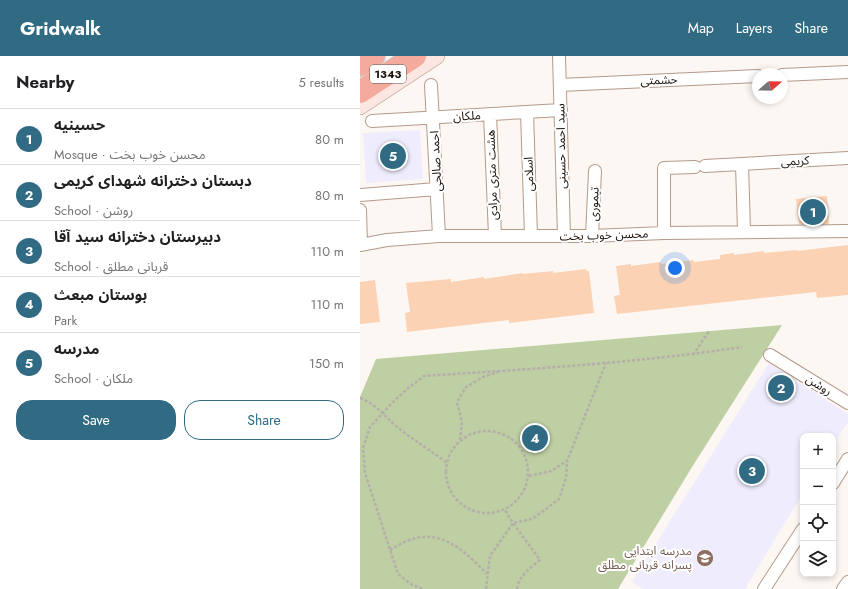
<!DOCTYPE html>
<html lang="en">
<head>
<meta charset="utf-8">
<style>
  :root { --surface:#fff; --page:#f2f2f2; --text:#202124; --muted:#757577; --line:#e0e0e0; --accent:#306b83 }
  body { margin:0; font-family:Jost,"Noto Sans Arabic",sans-serif; background:var(--page); color:var(--text) }
  .controls { position:absolute; right:12px; bottom:12px; display:grid; overflow:hidden; border-radius:8px; box-shadow:0 2px 6px #0003 }
  .controls button { width:36px; height:36px; display:grid; place-items:center; padding:0; border:0; border-bottom:1px solid var(--line); background:var(--surface); color:var(--text); font:20px sans-serif }
  .compass { position:absolute; left:392px; top:12px; width:36px; height:36px; border-radius:50%; background:var(--surface); box-shadow:0 2px 6px #0003; rotate:70deg }
  .you { position:absolute; left:315px; top:212px; width:14px; height:14px; margin:-10px; border:3px solid #fff; border-radius:50%; background:#1a73e8; box-shadow:0 0 0 6px #1a73e833 }
  .badge { display:grid; place-items:center; width:26px; height:26px; border-radius:50%; background:var(--accent); color:#fff; font-size:13px; font-weight:700 }
  .pin { position:absolute; translate:-50% -50%; border:2px solid #fff; box-shadow:0 1px 4px #0006 }
  .list { margin:0; padding:0; list-style:none }
  h2 { display:flex; justify-content:space-between; align-items:center; height:52px; margin:0; padding:0 16px; font-size:17px }
  h2 small { font-size:13px; font-weight:400; color:var(--muted) }
  .list li { display:grid; grid-template-columns:26px 1fr auto; gap:12px; align-items:center; box-sizing:border-box; height:56px; padding:0 16px; border-top:1px solid var(--line) }
  .list b { display:block; font-size:15px; white-space:nowrap }
  .list p { margin:0; font-size:13px; white-space:nowrap; color:var(--muted) }
  .list em { font-size:13px; font-style:normal; color:var(--muted) }
  .actions { display:flex; gap:8px; padding:12px 16px }
  .actions a { flex:1; padding:9px 0; border:1px solid var(--accent); border-radius:16px; text-align:center; font-size:14px; color:var(--accent) }
  .actions .main { background:var(--accent); color:#fff }
  .icon { flex:none; width:22px; height:22px; fill:none; stroke:currentColor; stroke-width:2; stroke-linecap:round; stroke-linejoin:round }
  .map { position:relative; flex:none; width:488px; height:533px; overflow:hidden }
  header { display:flex; align-items:center; gap:24px; box-sizing:border-box; height:56px; padding:0 20px; background:var(--accent); color:#fff }
  header strong { font-size:19px }
  nav { display:flex; gap:22px; margin-inline-start:auto; font-size:14px }
  main { display:flex }
  aside { flex:1; background:var(--surface) }
  .map>svg:first-child { display:block }
</style>
</head>
<body>
<header>
<strong>Gridwalk</strong>
<nav><a>Map</a><a>Layers</a><a>Share</a></nav>
</header>
<main>
<aside>
<h2>Nearby<small>5 results</small></h2>
<ul class="list">
<li><span class="badge">1</span><div><b>حسینیه</b><p>Mosque · محسن خوب بخت</p></div><em>80 m</em></li>
<li><span class="badge">2</span><div><b>دبستان دخترانه شهدای کریمی</b><p>School · روشن</p></div><em>80 m</em></li>
<li><span class="badge">3</span><div><b>دبیرستان دخترانه سید آقا</b><p>School · قربانی مطلق</p></div><em>110 m</em></li>
<li><span class="badge">4</span><div><b>بوستان مبعث</b><p>Park</p></div><em>110 m</em></li>
<li><span class="badge">5</span><div><b>مدرسه</b><p>School · ملکان</p></div><em>150 m</em></li>
</ul>
<div class="actions"><a class="main">Save</a><a>Share</a></div>
</aside>
<div class="map">
<svg width="488" height="533" viewBox="0 0 488 533">
  <rect width="100%" height="100%" fill="#fdf7f3"/>
  <path fill="#efecfd" d="M60 74 63 123 6 127 3 77Z
    M409 307 488 358V366L473 389V380H443V437L385 533H283L272 526Z"/>
  <path fill="#bdcfa3" d="M422 269 332 411 258 533H0V341L16 303Z"/>
  <path fill="#fbd2b3" d="M467 140 469 168H439L436 143Z
    M488 189V239L457 242 456 236 257 258 254 240 260 239 256 210 271 208V210L301 206V208L333 204 334 206 360 203V199L374 197V199L404 195V197L437 194V195Z
    M226 213V215H229L234 257 149 267V264L47 276 45 257 50 256 46 227 91 223V226L124 221V223L163 217V218L193 215V217Z
    M15 224 20 266 0 268V226Z"/>
  <g fill="none" stroke-linecap="round" stroke-linejoin="round">
    <defs>
      <path id="street" d="M199 0 204 180
        M422 19 488 16
        M71 29 79 180
        M200 29 398 20
        M167 56 171 180
        M130 58 135 180
        M12 65 201 54
        M382 108 384 175
        M345 110 488 102
        M0 139 77 133
        M0 154 1 189
        M304 177V112L335 111
        M232 180 235 115
        M0 189 27 184 79 180H232L304 177 488 175
        M410 299 488 347
        M473 427 488 403
        M404 533 443 473
        M483 533 488 526"/>
      <path id="secondary" d="M0 50 76 0"/>
      <path id="highway" d="M0 9 14 0
        M0 36 55 0"/>
    </defs>
    <use href="#street" stroke="#b49a88" stroke-width="14"/>
    <use href="#secondary" stroke="#b49a88" stroke-width="18"/>
    <use href="#highway" stroke="#d6d4d3" stroke-width="24"/>
    <path stroke="#b5aea9" stroke-width="2.5" stroke-dasharray="3 2" stroke-linecap="butt" d="M333 299 349 275
      M0 342C20 350 25 362 41 374 56 386 72 395 87 407
      M86 416a41 41 0 1 1 82 0a41 41 0 1 1-82 0Z
      M100 384 102 366 97 346 106 331 123 321 138 316
      M169 420 191 415 207 405 246 307
      M30 494C37 490 45 485 52 483 83 473 108 498 127 518
      M62 533 51 528 38 518 5 417 3 392 10 371 34 345 47 333 64 320C170 313 277 307 382 291
      M126 533 130 500 153 467 145 454
      M157 533C159 520 170 512 180 504L153 467 172 463 186 453 199 443 206 422 207 405"/>
    <use href="#street" stroke="#fff" stroke-width="12"/>
    <use href="#secondary" stroke="#fce6e2" stroke-width="17"/>
    <use href="#highway" stroke="#f4ab9d" stroke-width="22"/>
  </g>
  <defs>
    <symbol id="school-disc" viewBox="-11 -11 22 22"><circle r="9.5" fill="#8d6e63" stroke="#fff"/><path d="M0-5L7-2L0 1L-7-2ZM-4 1L0 2.5L4 1V4Q0 6-4 4Z" fill="#fff"/></symbol>
  </defs>
  <g fill-rule="evenodd">
    <use href="#school-disc" x="335" y="492" width="20" height="20"/>
  </g>
  <g text-anchor="middle" dominant-baseline="central" stroke-width="4" stroke-linejoin="round" paint-order="stroke">
    <rect fill="#fff" stroke="#5f5854" stroke-width="1" x="10" y="9" width="36" height="18" rx="3"/>
    <g font-size="11" font-weight="bold" fill="#1a110a">
      <text x="28" y="18">1343</text>
    </g>
    <g font-size="12" fill="#1a110a" stroke="#fff">
      <text transform="translate(299 24) rotate(-2)">حشمتی</text>
      <text transform="translate(107 60) rotate(-3)">ملکان</text>
      <text transform="translate(201 90) rotate(-91)">سید احمد حسینی</text>
      <text transform="translate(76 105) rotate(-93)">احمد صالحی</text>
      <text transform="translate(435 105) rotate(-3)">کریمی</text>
      <text transform="translate(169 118) rotate(-92)">اسلامی</text>
      <text transform="translate(132 119) rotate(-92)">هشت متری مرادی</text>
      <text transform="translate(234 148) rotate(-88)">تیموری</text>
      <text transform="translate(244 179) rotate(-2)">محسن خوب بخت</text>
      <text transform="translate(459 329) rotate(32)">روشن</text>
    </g>
    <g font-size="12" fill="#785e54" stroke="#fff" text-anchor="end">
      <text x="332" y="495">مدرسه ابتدایی<tspan x="332" dy="14">پسرانه قربانی مطلق</tspan></text>
    </g>
  </g>
</svg>
<div class="controls">
<button>+</button>
<button>−</button>
<button><svg class="icon" aria-label="locate" viewBox="0 0 24 24"><circle cx="12" cy="12" r="6"/><path d="M12 2v4M12 18v4M2 12h4M18 12h4"/></svg></button>
<button><svg class="icon" aria-label="layers" viewBox="0 0 24 24"><path d="M12 4l9 5-9 5-9-5zM3 14l9 5 9-5"/></svg></button>
</div>
<svg class="compass" viewBox="-18 -18 36 36"><path d="M0-13l5 13h-10z" fill="#e53935"/><path d="M0 13l5-13h-10z" fill="#757577"/></svg>
<div class="you"></div>
<div class="pin badge" style="left:453px;top:156px">1</div>
<div class="pin badge" style="left:421px;top:332px">2</div>
<div class="pin badge" style="left:392px;top:415px">3</div>
<div class="pin badge" style="left:175px;top:382px">4</div>
<div class="pin badge" style="left:33px;top:100px">5</div>
</div>
</main>
</body>
</html>
